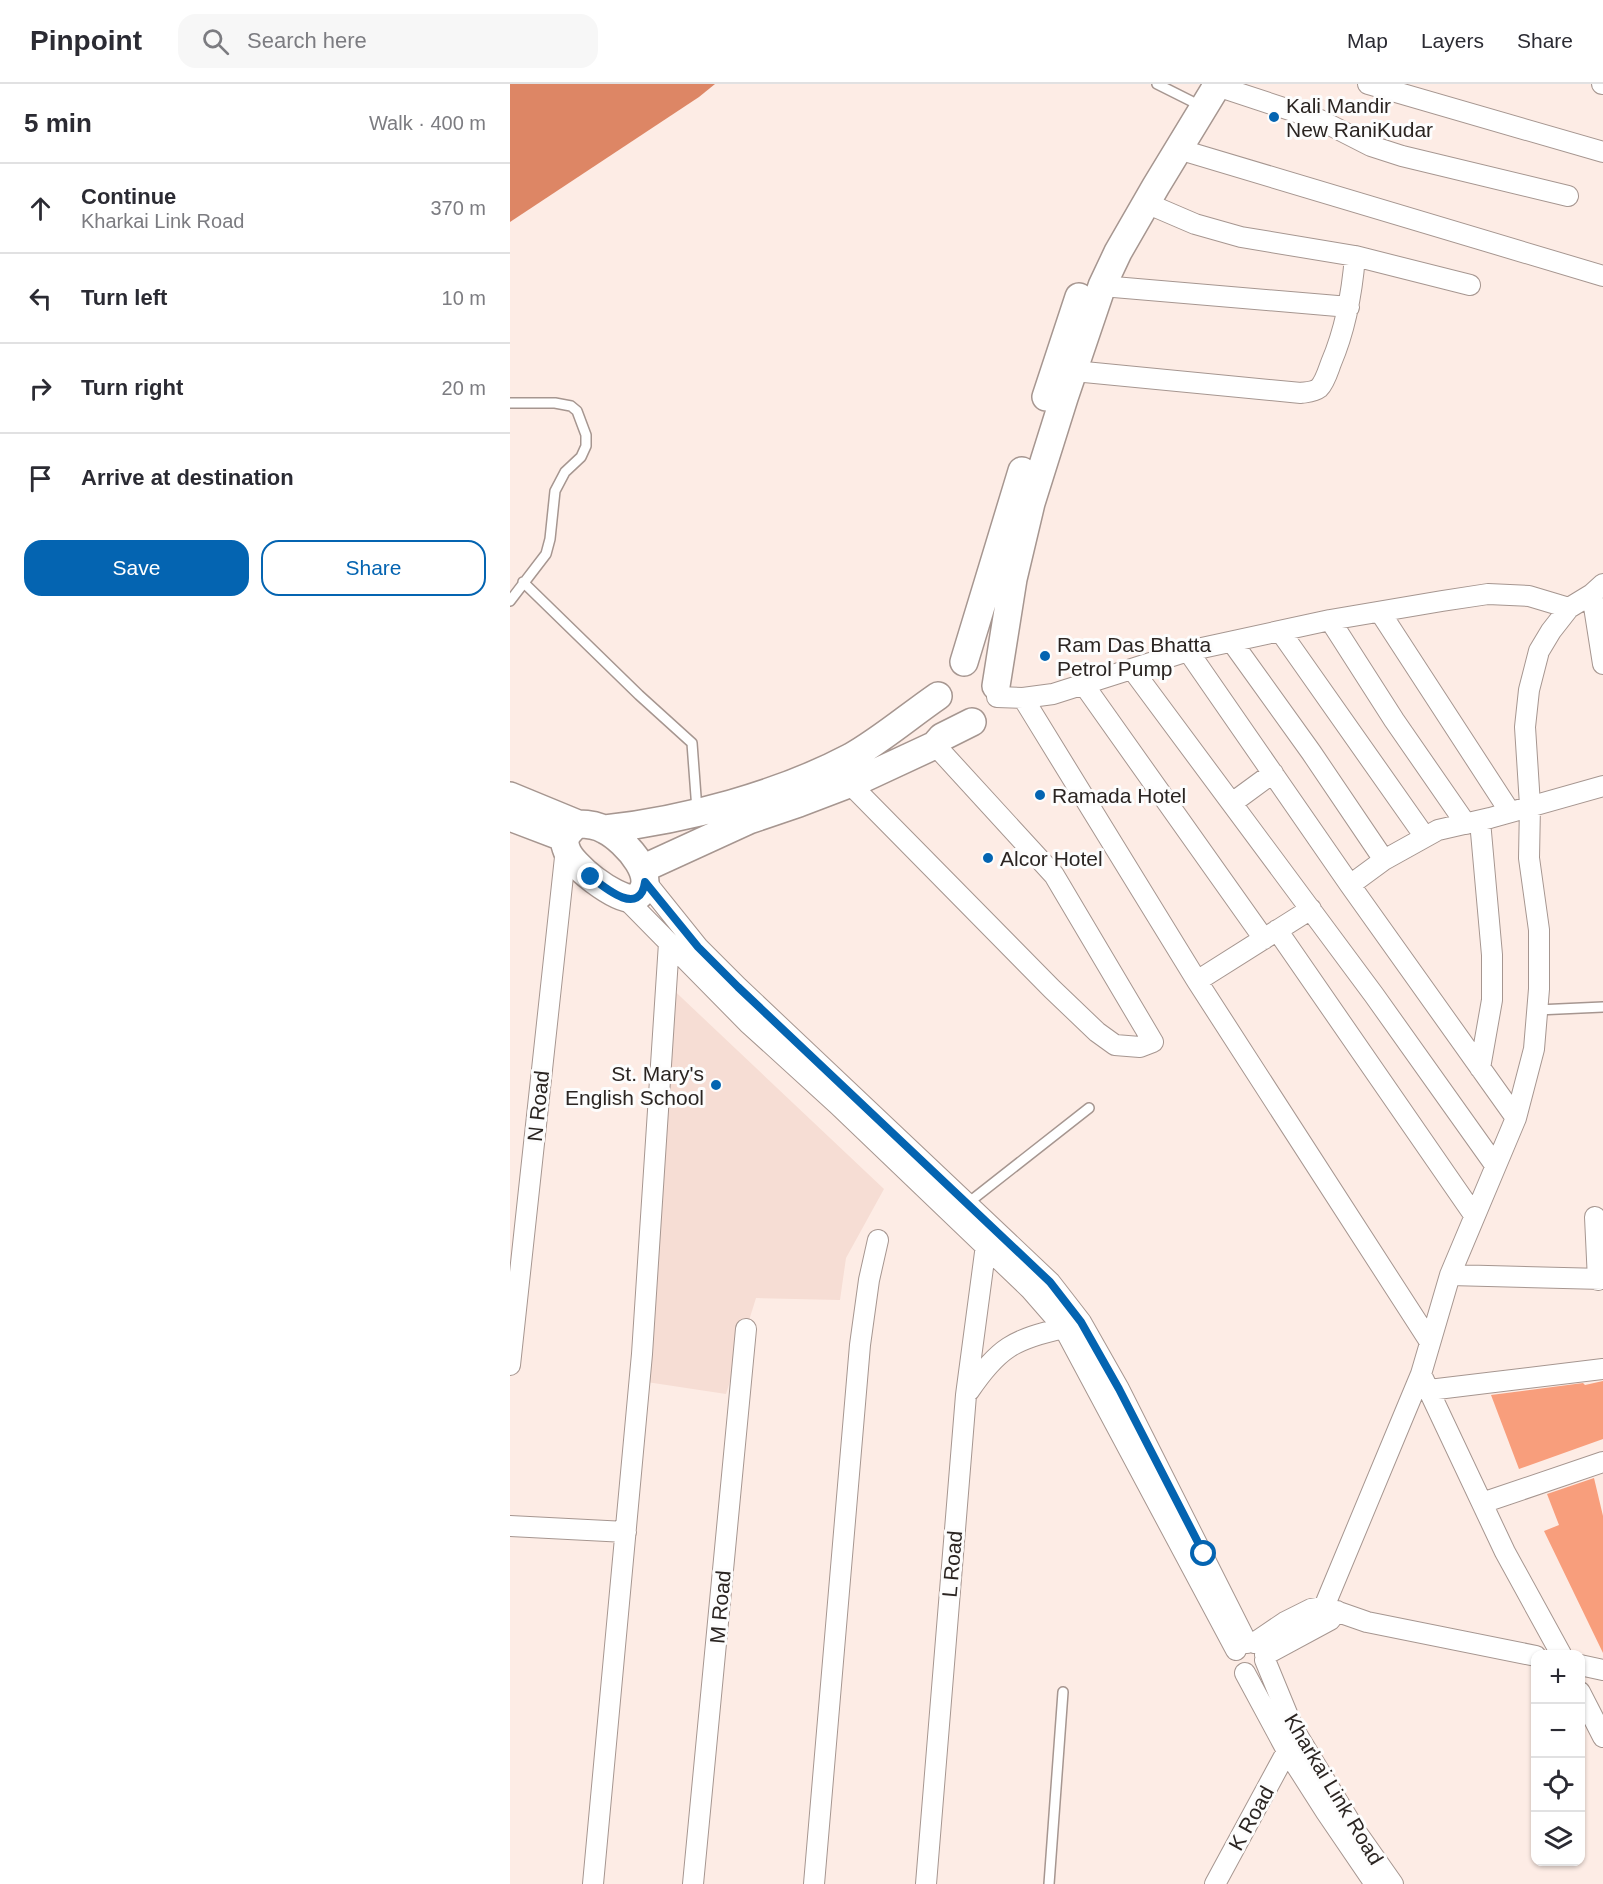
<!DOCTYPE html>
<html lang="en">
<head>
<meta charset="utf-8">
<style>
  :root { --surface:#fff; --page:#f7f7f7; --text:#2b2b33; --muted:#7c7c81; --line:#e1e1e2; --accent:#0464b1 }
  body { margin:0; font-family:Helvetica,sans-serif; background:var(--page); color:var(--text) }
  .controls { position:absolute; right:18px; bottom:18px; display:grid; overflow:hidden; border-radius:12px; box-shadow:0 2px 4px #0004 }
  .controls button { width:54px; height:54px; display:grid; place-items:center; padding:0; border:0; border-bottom:2px solid var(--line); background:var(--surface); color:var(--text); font:30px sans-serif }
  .stop { position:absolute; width:18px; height:18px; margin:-14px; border:4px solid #0464b1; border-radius:50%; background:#fff }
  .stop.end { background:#0464b1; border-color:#fff; box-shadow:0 2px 6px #0008 }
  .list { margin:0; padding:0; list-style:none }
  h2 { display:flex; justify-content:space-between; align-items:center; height:78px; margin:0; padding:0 24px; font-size:26px }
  h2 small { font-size:20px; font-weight:400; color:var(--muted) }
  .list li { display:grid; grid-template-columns:39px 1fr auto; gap:18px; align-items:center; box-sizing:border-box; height:90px; padding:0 24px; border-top:2px solid var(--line) }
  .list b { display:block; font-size:22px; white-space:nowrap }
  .list p { margin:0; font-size:20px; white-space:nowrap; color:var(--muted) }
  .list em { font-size:20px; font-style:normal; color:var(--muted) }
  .actions { display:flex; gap:12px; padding:18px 24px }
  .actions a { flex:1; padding:14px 0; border:2px solid var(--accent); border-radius:18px; text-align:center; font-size:21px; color:var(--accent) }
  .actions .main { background:var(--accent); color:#fff }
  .icon { flex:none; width:33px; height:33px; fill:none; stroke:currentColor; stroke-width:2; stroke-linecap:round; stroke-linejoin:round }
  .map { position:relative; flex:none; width:1093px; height:1800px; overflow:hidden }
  header { display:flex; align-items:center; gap:36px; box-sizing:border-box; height:84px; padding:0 30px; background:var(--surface); border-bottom:2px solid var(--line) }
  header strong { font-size:28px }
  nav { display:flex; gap:33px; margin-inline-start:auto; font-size:21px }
  .search { width:420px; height:54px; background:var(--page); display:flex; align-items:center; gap:15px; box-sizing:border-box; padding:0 21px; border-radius:18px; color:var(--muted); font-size:22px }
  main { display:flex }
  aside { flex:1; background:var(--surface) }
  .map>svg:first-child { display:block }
</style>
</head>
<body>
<header>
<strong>Pinpoint</strong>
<div class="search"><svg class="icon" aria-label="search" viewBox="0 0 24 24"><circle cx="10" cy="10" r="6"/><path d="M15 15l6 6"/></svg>Search here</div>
<nav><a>Map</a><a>Layers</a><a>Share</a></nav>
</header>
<main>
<aside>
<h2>5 min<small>Walk · 400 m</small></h2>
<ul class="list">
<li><svg class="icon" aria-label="ahead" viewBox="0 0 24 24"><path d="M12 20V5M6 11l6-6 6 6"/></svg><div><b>Continue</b><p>Kharkai Link Road</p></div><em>370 m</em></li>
<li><svg class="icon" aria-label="left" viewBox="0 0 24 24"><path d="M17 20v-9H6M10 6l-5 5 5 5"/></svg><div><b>Turn left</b></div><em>10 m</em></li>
<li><svg class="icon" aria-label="right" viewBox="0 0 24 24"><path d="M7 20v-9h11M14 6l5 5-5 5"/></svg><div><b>Turn right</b></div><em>20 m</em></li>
<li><svg class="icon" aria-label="arrive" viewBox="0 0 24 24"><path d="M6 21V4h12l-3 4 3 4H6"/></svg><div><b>Arrive at destination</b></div></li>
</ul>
<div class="actions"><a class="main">Save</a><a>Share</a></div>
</aside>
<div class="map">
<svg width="1093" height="1800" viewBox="0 0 1093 1800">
  <rect width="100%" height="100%" fill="#fdece5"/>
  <path fill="#f6ddd4" d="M154 897 374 1105 336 1174 330 1216 246 1214 216 1310 130 1297Z"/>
  <path fill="#dd8665" d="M0 0H205L189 13 0 138Z"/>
  <path fill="#f89e7c" d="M1093 1297V1355L1009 1385 981 1311 1073 1299 1075 1301Z
    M1084 1394 1093 1432V1569L1034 1447 1049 1441 1037 1410Z"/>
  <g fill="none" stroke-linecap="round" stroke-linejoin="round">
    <defs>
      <path id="lane" d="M647 0 681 17
        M0 319H45L61 322 67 327 76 351V362L71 373 55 388 45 407 40 455 36 470 0 517
        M13 498 129 611 182 659 187 726
        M1027 926 1093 923
        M458 1119 579 1024
        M539 1800 553 1608"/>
      <path id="street" d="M858 0 1093 68
        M1092 0H1093
        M707 2 810 36 861 62 892 72 1058 112
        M668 65 1093 192
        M636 119 685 140 731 153 845 172 960 201
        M592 202 839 223
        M564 287 791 309C797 308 804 308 809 304 815 298 818 287 821 279 836 244 842 210 845 172
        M1082 510 1093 580
        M870 528 1000 728
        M820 536 884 636 956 740
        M770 547 915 753
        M722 558 801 668 874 776
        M678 567 840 801 1006 1034
        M622 585 864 911 985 1081
        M574 601 754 855
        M487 613 513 614 543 610 678 567 820 536 932 517 978 510 1019 512 1059 524
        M513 614 687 897 920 1258
        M339 699 542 905 587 948 605 961 630 963 643 958 544 791 425 661
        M722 719 763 689
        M970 737 982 871V916L970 984
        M135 797 188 863 228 903 540 1198 571 1238 609 1305 737 1559
        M840 801 874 776 928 746 980 734 1093 702
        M115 814 238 939 327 1020 520 1205 554 1244 726 1566
        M767 846 964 1131
        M687 897 801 825
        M1085 1133 1088 1196
        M940 1191 1093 1195
        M0 1281 56 764
        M911 1290 995 1468 1051 1570
        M919 1306 1093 1285
        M459 1307C488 1264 504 1255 554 1244
        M972 1419 1093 1378
        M0 1442 116 1448
        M814 1523 911 1290 940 1191 1006 1034 1024 965 1029 905V846L1019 774 1020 721 1015 643 1019 606 1029 567 1041 547 1059 524 1082 510 1093 500
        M744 1559 775 1538 801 1525 814 1523 857 1538 1026 1572
        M755 1571 820 1536 827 1527
        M755 1576 783 1644 845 1746 883 1800
        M1070 1581 1093 1586
        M735 1589 777 1667 816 1728 865 1800
        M1070 1608 1093 1653
        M83 1800 132 1270 159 859
        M183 1800 236 1245
        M304 1800 350 1261 359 1196 368 1156
        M416 1800 456 1311 476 1161
        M705 1800 777 1667"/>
      <path id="secondary" d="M536 313 569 213
        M454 578 512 387
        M486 602 503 495 521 419 554 314 592 202 608 168 646 102 708 0
        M0 712 68 740
        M0 733 55 754
        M68 740C77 740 87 741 95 746 115 756 155 799 123 815 104 814 61 782 56 764 52 754 60 745 68 740Z
        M95 745C175 736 269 711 341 673 371 656 399 632 428 612
        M132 785 239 736 289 719 352 695 425 661 432 653 462 638"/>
    </defs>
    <use href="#lane" stroke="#a69690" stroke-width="12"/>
    <use href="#street" stroke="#a69690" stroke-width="22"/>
    <use href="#secondary" stroke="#a69690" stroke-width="30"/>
    <use href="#lane" stroke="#fff" stroke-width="9"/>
    <use href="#street" stroke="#fff" stroke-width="20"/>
    <use href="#secondary" stroke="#fff" stroke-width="27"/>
  </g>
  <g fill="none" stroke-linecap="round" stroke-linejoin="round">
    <path stroke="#0464b1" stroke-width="8" d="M81 793C96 805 130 833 135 798L188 863 228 903 540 1198 571 1238 609 1305 694 1470"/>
  </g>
  <g fill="#0464b1" stroke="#fdfdfd" stroke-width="2">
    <circle cx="764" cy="33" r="6"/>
    <circle cx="535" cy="572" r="6"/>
    <circle cx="530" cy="711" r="6"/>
    <circle cx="478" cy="774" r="6"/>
    <circle cx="206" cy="1001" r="6"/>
  </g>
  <g text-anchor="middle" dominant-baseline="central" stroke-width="6" stroke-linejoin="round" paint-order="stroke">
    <g font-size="21" fill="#2b2522" stroke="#fdfdfd" text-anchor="start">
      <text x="776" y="21">Kali Mandir<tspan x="776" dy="24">New RaniKudar</tspan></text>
      <text x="547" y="560">Ram Das Bhatta<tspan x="547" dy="24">Petrol Pump</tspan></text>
      <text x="542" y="711">Ramada Hotel</text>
      <text x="490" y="774">Alcor Hotel</text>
      <text x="194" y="989" text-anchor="end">St. Mary's<tspan x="194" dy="24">English School</tspan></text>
    </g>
    <g font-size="21" fill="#2b2522" stroke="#fdfdfd">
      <text transform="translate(28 1022) rotate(-84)">N Road</text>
      <text transform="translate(442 1480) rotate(-85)">L Road</text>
      <text transform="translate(210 1523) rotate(-85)">M Road</text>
      <text transform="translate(824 1705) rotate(59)">Kharkai Link Road</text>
      <text transform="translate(741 1734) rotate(-61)">K Road</text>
    </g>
  </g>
</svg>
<div class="controls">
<button>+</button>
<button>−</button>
<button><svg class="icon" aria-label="locate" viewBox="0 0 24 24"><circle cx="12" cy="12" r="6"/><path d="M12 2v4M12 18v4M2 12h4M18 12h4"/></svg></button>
<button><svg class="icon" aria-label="layers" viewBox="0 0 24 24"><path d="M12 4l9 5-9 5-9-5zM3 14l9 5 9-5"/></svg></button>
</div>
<div class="stop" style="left:694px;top:1470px"></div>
<div class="stop end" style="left:81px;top:793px"></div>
</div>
</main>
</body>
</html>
